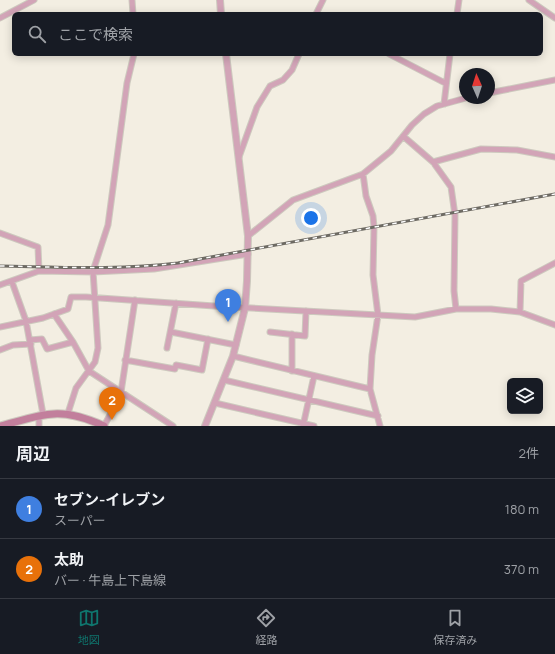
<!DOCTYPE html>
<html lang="ja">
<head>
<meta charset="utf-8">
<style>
  :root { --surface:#171b24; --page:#20242c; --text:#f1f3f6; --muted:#9ea1a6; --line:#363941; --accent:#0f766e }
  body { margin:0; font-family:Manrope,"Noto Sans JP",sans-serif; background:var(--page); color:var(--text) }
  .controls { position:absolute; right:12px; bottom:12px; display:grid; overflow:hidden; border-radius:6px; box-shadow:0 2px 10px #0003 }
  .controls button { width:36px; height:36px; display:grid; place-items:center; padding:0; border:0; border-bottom:1px solid var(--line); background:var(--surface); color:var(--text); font:20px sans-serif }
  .compass { position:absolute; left:459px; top:68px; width:36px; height:36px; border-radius:50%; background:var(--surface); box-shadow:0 2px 10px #0003; rotate:357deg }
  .you { position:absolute; left:311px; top:218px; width:14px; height:14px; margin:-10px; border:3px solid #fff; border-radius:50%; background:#1a73e8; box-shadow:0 0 0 6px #1a73e833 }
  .badge { display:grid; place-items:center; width:26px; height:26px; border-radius:50%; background:var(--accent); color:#fff; font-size:13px; font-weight:700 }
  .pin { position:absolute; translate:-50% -33px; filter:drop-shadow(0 1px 2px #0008) }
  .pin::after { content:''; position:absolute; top:21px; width:14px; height:12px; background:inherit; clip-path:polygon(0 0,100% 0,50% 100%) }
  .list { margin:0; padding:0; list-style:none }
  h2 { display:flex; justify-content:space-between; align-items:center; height:52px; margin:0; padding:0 16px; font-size:17px }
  h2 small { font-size:13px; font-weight:400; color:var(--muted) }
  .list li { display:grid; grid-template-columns:26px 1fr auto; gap:12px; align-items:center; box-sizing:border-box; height:60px; padding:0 16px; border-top:1px solid var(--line) }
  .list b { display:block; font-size:15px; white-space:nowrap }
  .list p { margin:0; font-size:13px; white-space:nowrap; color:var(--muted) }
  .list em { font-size:13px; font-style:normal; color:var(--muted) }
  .icon { flex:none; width:22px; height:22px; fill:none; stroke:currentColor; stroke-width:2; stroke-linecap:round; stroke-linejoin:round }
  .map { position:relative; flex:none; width:555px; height:426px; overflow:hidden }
  .search { position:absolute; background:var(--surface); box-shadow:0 2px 10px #0003; left:12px; right:12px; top:12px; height:44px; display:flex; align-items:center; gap:10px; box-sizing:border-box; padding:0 14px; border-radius:6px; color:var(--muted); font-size:15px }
  .sheet { height:172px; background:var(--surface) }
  nav { display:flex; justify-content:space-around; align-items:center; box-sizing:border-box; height:56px; border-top:1px solid var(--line); background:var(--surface); font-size:11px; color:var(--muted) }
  nav a { display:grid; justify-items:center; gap:2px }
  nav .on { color:var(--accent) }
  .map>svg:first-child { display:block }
</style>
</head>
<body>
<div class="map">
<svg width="555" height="426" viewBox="0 0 555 426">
  <rect width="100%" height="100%" fill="#f3eee2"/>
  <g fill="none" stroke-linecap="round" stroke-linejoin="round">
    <defs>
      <path id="minor" d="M132 0 133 14
        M529 0 555 18
        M316 14 323 0
        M457 14 459 0
        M0 18 34 0
        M389 54 445 83
        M489 93 555 80
        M444 104 450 54
        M403 136 433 162 451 187 455 215 454 291 456 309
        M239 157 257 107 270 86 283 80 292 70 299 54
        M433 162 481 149 517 150 555 157
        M363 174 366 196 373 216 374 227 373 275 378 315 372 355 370 389 380 426
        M0 233 38 247 39 271 0 285
        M248 236 293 200 363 174 391 151 412 125 424 114 437 106 466 98
        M39 271 93 272 154 269 248 254
        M12 282 26 321 43 414
        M520 312 521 281 555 263
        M54 314 73 342 89 371 173 426
        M0 327 43 318 68 309 71 297H86L214 306 415 317 456 309H491L520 312 555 325
        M171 332 236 345
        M270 332 305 336 306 311
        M292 334V371
        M30 340 42 339 47 349 73 342
        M167 348 176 303
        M0 350 13 345 31 344
        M233 356 370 389
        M125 360 175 369 176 365 202 370 208 339
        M224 380 378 416
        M121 392 135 300
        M215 403 314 426
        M68 413 76 388 95 362 98 348 93 271 108 225 127 83 134 54
        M39 415V426
        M104 426 122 393
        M303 426 314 376"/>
      <path id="tertiary" d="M220 0 221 14
        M205 426 233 356 245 308 247 281 248 236 226 54"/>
      <path id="secondary" d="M1 426C45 414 60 406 104 426"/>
    </defs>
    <use href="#minor" stroke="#cdc9be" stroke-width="7"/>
    <use href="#tertiary" stroke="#cdc9be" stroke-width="8"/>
    <use href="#secondary" stroke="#cdc9be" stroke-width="9"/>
    <use href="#minor" stroke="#d2a4b7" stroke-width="5"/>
    <use href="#tertiary" stroke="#d2a4b7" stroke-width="6"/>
    <use href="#secondary" stroke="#c27f9c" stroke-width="7"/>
    <defs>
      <path id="rail" d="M0 266C61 267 118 270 178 263L555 194"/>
    </defs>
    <use href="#rail" stroke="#6d6a63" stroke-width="3"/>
    <use href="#rail" stroke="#fff" stroke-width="1.5" stroke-dasharray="4.5" stroke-linecap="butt"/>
  </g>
</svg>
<div class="controls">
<button><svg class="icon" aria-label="layers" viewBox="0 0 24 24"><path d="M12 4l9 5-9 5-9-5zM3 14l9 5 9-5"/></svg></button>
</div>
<svg class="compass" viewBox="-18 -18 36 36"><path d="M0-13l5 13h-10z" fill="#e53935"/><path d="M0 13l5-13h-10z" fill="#9ea1a6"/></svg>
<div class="you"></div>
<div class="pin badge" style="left:228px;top:322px;background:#3f7fe0">1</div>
<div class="pin badge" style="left:112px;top:420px;background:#e8710a">2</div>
<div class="search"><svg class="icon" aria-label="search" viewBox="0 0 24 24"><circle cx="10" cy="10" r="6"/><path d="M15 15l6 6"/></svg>ここで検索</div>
</div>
<section class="sheet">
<h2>周辺<small>2件</small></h2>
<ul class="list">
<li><span class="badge" style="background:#3f7fe0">1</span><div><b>セブン-イレブン</b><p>スーパー</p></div><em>180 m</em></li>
<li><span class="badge" style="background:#e8710a">2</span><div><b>太助</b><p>バー · 牛島上下島線</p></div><em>370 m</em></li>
</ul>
</section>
<nav>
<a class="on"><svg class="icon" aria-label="map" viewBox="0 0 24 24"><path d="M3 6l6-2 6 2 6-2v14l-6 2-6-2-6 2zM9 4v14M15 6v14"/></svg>地図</a>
<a><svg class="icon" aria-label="directions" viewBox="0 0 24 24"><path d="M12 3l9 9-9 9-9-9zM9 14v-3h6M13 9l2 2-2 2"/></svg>経路</a>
<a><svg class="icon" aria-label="saved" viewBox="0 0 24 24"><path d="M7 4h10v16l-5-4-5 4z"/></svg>保存済み</a>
</nav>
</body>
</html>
